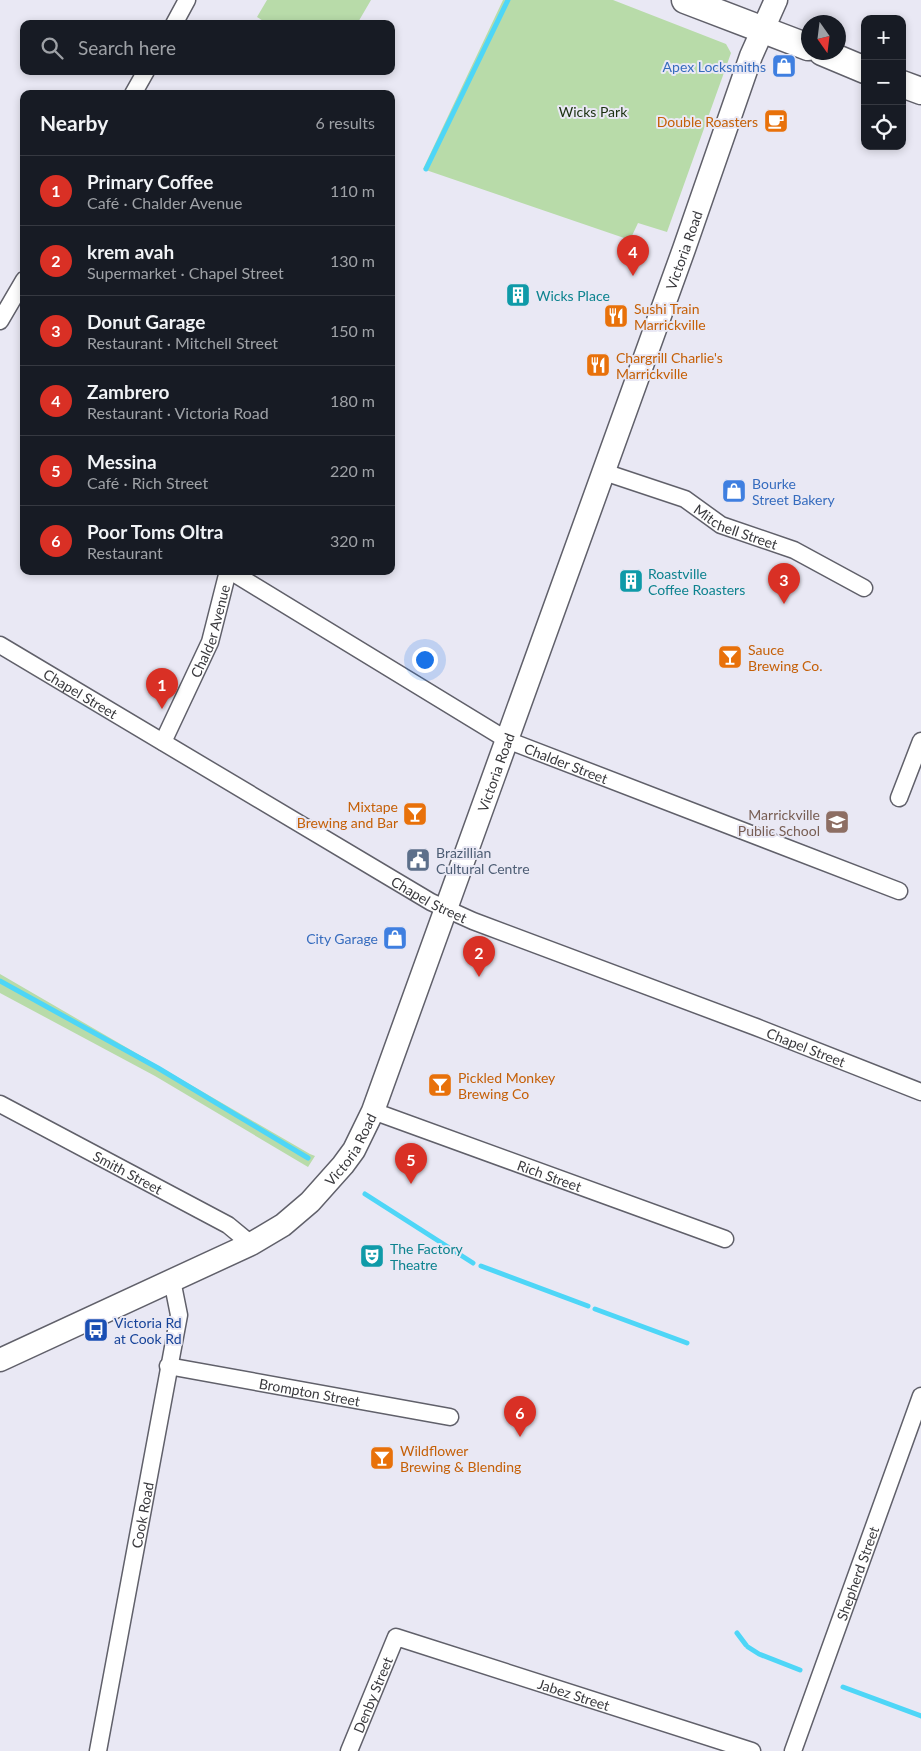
<!DOCTYPE html>
<html lang="en">
<head>
<meta charset="utf-8">
<style>
  :root { --surface:#171b24; --page:#20242c; --text:#f1f3f6; --muted:#9ea1a6; --line:#363941; --accent:#d93025 }
  body { margin:0; font-family:Lato,sans-serif; background:var(--page); color:var(--text) }
  .controls { position:absolute; right:15px; top:15px; display:grid; overflow:hidden; border-radius:10px; box-shadow:0 2px 8px #0003 }
  .controls button { width:45px; height:45px; display:grid; place-items:center; padding:0; border:0; border-bottom:1px solid var(--line); background:var(--surface); color:var(--text); font:25px sans-serif }
  .compass { position:absolute; left:801px; top:15px; width:45px; height:45px; border-radius:50%; background:var(--surface); box-shadow:0 2px 8px #0003; rotate:166deg }
  .you { position:absolute; left:424px; top:659px; width:18px; height:18px; margin:-12px; border:4px solid #fff; border-radius:50%; background:#1a73e8; box-shadow:0 0 0 8px #1a73e833 }
  .badge { display:grid; place-items:center; width:32px; height:32px; border-radius:50%; background:var(--accent); color:#fff; font-size:16px; font-weight:700 }
  .pin { position:absolute; translate:-50% -41px; filter:drop-shadow(0 1px 2px #0008) }
  .pin::after { content:''; position:absolute; top:26px; width:18px; height:15px; background:inherit; clip-path:polygon(0 0,100% 0,50% 100%) }
  .list { margin:0; padding:0; list-style:none }
  h2 { display:flex; justify-content:space-between; align-items:center; height:65px; margin:0; padding:0 20px; font-size:21px }
  h2 small { font-size:16px; font-weight:400; color:var(--muted) }
  .list li { display:grid; grid-template-columns:32px 1fr auto; gap:15px; align-items:center; box-sizing:border-box; height:70px; padding:0 20px; border-top:1px solid var(--line) }
  .list b { display:block; font-size:19px; white-space:nowrap }
  .list p { margin:0; font-size:16px; white-space:nowrap; color:var(--muted) }
  .list em { font-size:16px; font-style:normal; color:var(--muted) }
  .icon { flex:none; width:28px; height:28px; fill:none; stroke:currentColor; stroke-width:2; stroke-linecap:round; stroke-linejoin:round }
  .map { position:relative; flex:none; width:921px; height:1751px; overflow:hidden }
  .search { position:absolute; background:var(--surface); box-shadow:0 2px 8px #0003; left:20px; top:20px; width:375px; height:55px; display:flex; align-items:center; gap:12px; box-sizing:border-box; padding:0 18px; border-radius:10px; color:var(--muted); font-size:19px }
  .panel { position:absolute; background:var(--surface); box-shadow:0 2px 8px #0003; left:20px; top:90px; width:375px; height:485px; border-radius:10px }
  .map>svg:first-child { display:block }
</style>
</head>
<body>
<div class="map">
<svg width="921" height="1751" viewBox="0 0 921 1751">
  <rect width="100%" height="100%" fill="#e9e8f4"/>
  <path fill="#b8dba9" d="M267 0H371L357 24H268L257 17Z
    M503 0H613L726 44 731 53 667 232 638 223 630 240 423 169Z
    M0 974 310 1154 315 1156 308 1167 155 1076 0 993Z"/>
  <g fill="none" stroke-linecap="round" stroke-linejoin="round">
    <path stroke="#4ed6f7" stroke-width="5" d="M426 169 508 0
      M0 981 158 1068 308 1158
      M365 1194 473 1263
      M481 1266 588 1306
      M595 1309 687 1343
      M737 1633 746 1645
      M748 1647 759 1654 800 1670
      M843 1687 921 1716"/>
    <defs>
      <g id="minor">
        <path d="M174 24 187 0"/>
        <path d="M133 94 146 71"/>
        <path d="M0 321 24 280"/>
        <path id="s1" d="M604 472 685 499 721 525 794 550 864 588"/>
        <path id="s2" d="M230 571 507 740 899 891"/>
        <path id="s3" d="M0 645 431 902 473 921 756 1027 921 1092"/>
        <path id="s4" d="M163 742 210 642 228 571"/>
        <path d="M899 798 921 741"/>
        <path id="s5" d="M0 1104 228 1225 251 1244"/>
        <path id="s6" d="M373 1111 725 1239"/>
        <path id="s7" d="M168 1366 450 1417"/>
        <path id="s8" d="M98 1751 179 1315 172 1280"/>
        <path id="s9" d="M349 1751 396 1637 752 1751"/>
        <path id="s10" d="M793 1751 921 1396"/>
      </g>
      <g id="secondary">
        <path id="s11" d="M0 1360 251 1244 283 1225 310 1202 343 1165 354 1150 373 1111 684 249 751 56 776 0"/>
      </g>
      <path id="primary" d="M685 0 808 47
        M822 52 865 70
        M902 84 921 91"/>
    </defs>
    <use href="#minor" stroke="#60606a" stroke-width="19"/>
    <use href="#secondary" stroke="#60606a" stroke-width="25"/>
    <use href="#primary" stroke="#60606a" stroke-width="29"/>
    <use href="#minor" stroke="#fff" stroke-width="16"/>
    <use href="#secondary" stroke="#fff" stroke-width="22"/>
    <use href="#primary" stroke="#fff" stroke-width="26"/>
  </g>
  <defs>
    <symbol id="shop-square" viewBox="-11 -11 22 22"><rect x="-9" y="-9" width="18" height="18" rx="4" fill="#3f7fe0" stroke="#e9e8f4"/><path d="M-5-2.5h2.3a2.7 3.5 0 0 1 5.4 0H5L5.5 6h-11ZM-1.5-2.5h3a1.5 2.3 0 0 0-3 0Z" fill="#fff"/></symbol>
    <symbol id="cafe-square" viewBox="-11 -11 22 22"><rect x="-9" y="-9" width="18" height="18" rx="4" fill="#e8710a" stroke="#e9e8f4"/><path d="M-5.5-4.5H6V0H3Q3 3.5 0 3.5H-2.5Q-5.5 3.5-5.5 0ZM3-3.2v2h1.7v-2ZM-6 4.5H4V6H-6Z" fill="#fff"/></symbol>
    <symbol id="building-square" viewBox="-11 -11 22 22"><rect x="-9" y="-9" width="18" height="18" rx="4" fill="#0f9aa8" stroke="#e9e8f4"/><path d="M-4-6H4V6H1V3H-1V6H-4ZM-2.5-4.3h1.7v1.8h-1.7ZM.8-4.3h1.7v1.8H.8ZM-2.5-1h1.7V.8h-1.7ZM.8-1h1.7V.8H.8Z" fill="#fff"/></symbol>
    <symbol id="restaurant-square" viewBox="-11 -11 22 22"><rect x="-9" y="-9" width="18" height="18" rx="4" fill="#e8710a" stroke="#e9e8f4"/><path d="M-5-6h1v4h1v-4h1v4h1v-4h1v5L-1.5 .5V6h-2V.5L-5-1ZM5-6V6H3V1.5H1.5Q1.5-4 5-6Z" fill="#fff"/></symbol>
    <symbol id="bar-square" viewBox="-11 -11 22 22"><rect x="-9" y="-9" width="18" height="18" rx="4" fill="#e8710a" stroke="#e9e8f4"/><path d="M-6-5H6L.8 .8V4.5H3.5V6h-7V4.5H-.8V.8Z" fill="#fff"/></symbol>
    <symbol id="school-square" viewBox="-11 -11 22 22"><rect x="-9" y="-9" width="18" height="18" rx="4" fill="#8d6e63" stroke="#e9e8f4"/><path d="M0-5L7-2L0 1L-7-2ZM-4 1L0 2.5L4 1V4Q0 6-4 4Z" fill="#fff"/></symbol>
    <symbol id="civic-square" viewBox="-11 -11 22 22"><rect x="-9" y="-9" width="18" height="18" rx="4" fill="#5c6f8a" stroke="#e9e8f4"/><path d="M-.6-6.5H3V-4.5H.6V-3L4-1V1h2V6H-6V1h2V-1L-.6-3ZM-1.2 2.5V6h2.4V2.5Z" fill="#fff"/></symbol>
    <symbol id="theatre-square" viewBox="-11 -11 22 22"><rect x="-9" y="-9" width="18" height="18" rx="4" fill="#0f9aa8" stroke="#e9e8f4"/><path d="M-5-5.5Q0-4 5-5.5V0Q5 5 0 6Q-5 5-5 0ZM-3.3-2.5H-1v1.5H-3.3ZM1-2.5H3.3v1.5H1ZM-2.8 1Q0 5.5 2.8 1Z" fill="#fff"/></symbol>
    <symbol id="bus-square" viewBox="-11 -11 22 22"><rect x="-9" y="-9" width="18" height="18" rx="4" fill="#1a4fb4" stroke="#e9e8f4"/><path d="M-5-6H5V4H4V6H2V4H-2V6H-4V4H-5ZM-3.5-4V0h7V-4ZM-3.5 1.2v1.5H-2V1.2ZM2 1.2v1.5H3.5V1.2Z" fill="#fff"/></symbol>
  </defs>
  <g fill-rule="evenodd">
    <use href="#shop-square" x="770" y="52" width="28" height="28"/>
    <use href="#cafe-square" x="762" y="107" width="28" height="28"/>
    <use href="#building-square" x="504" y="281" width="28" height="28"/>
    <use href="#restaurant-square" x="602" y="302" width="28" height="28"/>
    <use href="#restaurant-square" x="584" y="351" width="28" height="28"/>
    <use href="#shop-square" x="720" y="477" width="28" height="28"/>
    <use href="#building-square" x="617" y="567" width="28" height="28"/>
    <use href="#bar-square" x="716" y="643" width="28" height="28"/>
    <use href="#bar-square" x="401" y="800" width="28" height="28"/>
    <use href="#school-square" x="823" y="808" width="28" height="28"/>
    <use href="#civic-square" x="404" y="846" width="28" height="28"/>
    <use href="#shop-square" x="381" y="924" width="28" height="28"/>
    <use href="#bar-square" x="426" y="1071" width="28" height="28"/>
    <use href="#theatre-square" x="358" y="1242" width="28" height="28"/>
    <use href="#bus-square" x="82" y="1316" width="28" height="28"/>
    <use href="#bar-square" x="368" y="1444" width="28" height="28"/>
  </g>
  <g text-anchor="middle" dominant-baseline="central" stroke-width="4" stroke-linejoin="round" paint-order="stroke">
    <g font-size="14" fill="#366cbe" stroke="#e9e8f4" text-anchor="end">
      <text x="766" y="66">Apex Locksmiths</text>
      <text x="752" y="483" text-anchor="start">Bourke<tspan x="752" dy="16">Street Bakery</tspan></text>
      <text x="378" y="938">City Garage</text>
    </g>
    <g font-size="14" fill="#1a300f" stroke="#e9e8f4">
      <text x="593" y="111">Wicks Park</text>
    </g>
    <g font-size="14" fill="#c56008" stroke="#e9e8f4" text-anchor="start">
      <text x="758" y="121" text-anchor="end">Double Roasters</text>
      <text x="634" y="308">Sushi Train<tspan x="634" dy="16">Marrickville</tspan></text>
      <text x="616" y="357">Chargrill Charlie's<tspan x="616" dy="16">Marrickville</tspan></text>
      <text x="748" y="649">Sauce<tspan x="748" dy="16">Brewing Co.</tspan></text>
      <text x="398" y="806" text-anchor="end">Mixtape<tspan x="398" dy="16">Brewing and Bar</tspan></text>
      <text x="458" y="1077">Pickled Monkey<tspan x="458" dy="16">Brewing Co</tspan></text>
      <text x="400" y="1450">Wildflower<tspan x="400" dy="16">Brewing &amp; Blending</tspan></text>
    </g>
    <g font-size="14" fill="#39393d" stroke="#e9e8f4">
      <text stroke="none"><textPath href="#s11" startOffset="1376">Victoria Road</textPath></text>
      <text stroke="none"><textPath href="#s1" startOffset="144">Mitchell Street</textPath></text>
      <text stroke="none"><textPath href="#s4" startOffset="121">Chalder Avenue</textPath></text>
      <text stroke="none"><textPath href="#s3" startOffset="94">Chapel Street</textPath></text>
      <text stroke="none"><textPath href="#s2" startOffset="388">Chalder Street</textPath></text>
      <text stroke="none"><textPath href="#s11" startOffset="821">Victoria Road</textPath></text>
      <text stroke="none"><textPath href="#s3" startOffset="499">Chapel Street</textPath></text>
      <text stroke="none"><textPath href="#s3" startOffset="904">Chapel Street</textPath></text>
      <text stroke="none"><textPath href="#s11" startOffset="416">Victoria Road</textPath></text>
      <text stroke="none"><textPath href="#s5" startOffset="145">Smith Street</textPath></text>
      <text stroke="none"><textPath href="#s6" startOffset="188">Rich Street</textPath></text>
      <text stroke="none"><textPath href="#s7" startOffset="144">Brompton Street</textPath></text>
      <text stroke="none"><textPath href="#s8" startOffset="240">Cook Road</textPath></text>
      <text stroke="none"><textPath href="#s10" startOffset="189">Shepherd Street</textPath></text>
      <text stroke="none"><textPath href="#s9" startOffset="61">Denby Street</textPath></text>
      <text stroke="none"><textPath href="#s9" startOffset="310">Jabez Street</textPath></text>
    </g>
    <g font-size="14" fill="#0d838f" stroke="#e9e8f4" text-anchor="start">
      <text x="536" y="295">Wicks Place</text>
      <text x="648" y="573">Roastville<tspan x="648" dy="16">Coffee Roasters</tspan></text>
      <text x="390" y="1248">The Factory<tspan x="390" dy="16">Theatre</tspan></text>
    </g>
    <g font-size="14" fill="#785e54" stroke="#e9e8f4" text-anchor="end">
      <text x="820" y="814">Marrickville<tspan x="820" dy="16">Public School</tspan></text>
    </g>
    <g font-size="14" fill="#4e5e75" stroke="#e9e8f4" text-anchor="start">
      <text x="436" y="852">Brazillian<tspan x="436" dy="16">Cultural Centre</tspan></text>
    </g>
    <g font-size="14" fill="#164399" stroke="#e9e8f4" text-anchor="start">
      <text x="114" y="1322">Victoria Rd<tspan x="114" dy="16">at Cook Rd</tspan></text>
    </g>
  </g>
</svg>
<div class="controls">
<button>+</button>
<button>−</button>
<button><svg class="icon" aria-label="locate" viewBox="0 0 24 24"><circle cx="12" cy="12" r="6"/><path d="M12 2v4M12 18v4M2 12h4M18 12h4"/></svg></button>
</div>
<svg class="compass" viewBox="-18 -18 36 36"><path d="M0-13l5 13h-10z" fill="#e53935"/><path d="M0 13l5-13h-10z" fill="#9ea1a6"/></svg>
<div class="you"></div>
<div class="pin badge" style="left:162px;top:709px">1</div>
<div class="pin badge" style="left:479px;top:977px">2</div>
<div class="pin badge" style="left:784px;top:604px">3</div>
<div class="pin badge" style="left:633px;top:276px">4</div>
<div class="pin badge" style="left:411px;top:1184px">5</div>
<div class="pin badge" style="left:520px;top:1437px">6</div>
<div class="search"><svg class="icon" aria-label="search" viewBox="0 0 24 24"><circle cx="10" cy="10" r="6"/><path d="M15 15l6 6"/></svg>Search here</div>
<section class="panel">
<h2>Nearby<small>6 results</small></h2>
<ul class="list">
<li><span class="badge">1</span><div><b>Primary Coffee</b><p>Café · Chalder Avenue</p></div><em>110 m</em></li>
<li><span class="badge">2</span><div><b>krem avah</b><p>Supermarket · Chapel Street</p></div><em>130 m</em></li>
<li><span class="badge">3</span><div><b>Donut Garage</b><p>Restaurant · Mitchell Street</p></div><em>150 m</em></li>
<li><span class="badge">4</span><div><b>Zambrero</b><p>Restaurant · Victoria Road</p></div><em>180 m</em></li>
<li><span class="badge">5</span><div><b>Messina</b><p>Café · Rich Street</p></div><em>220 m</em></li>
<li><span class="badge">6</span><div><b>Poor Toms Oltra</b><p>Restaurant</p></div><em>320 m</em></li>
</ul>
</section>
</div>
</body>
</html>
